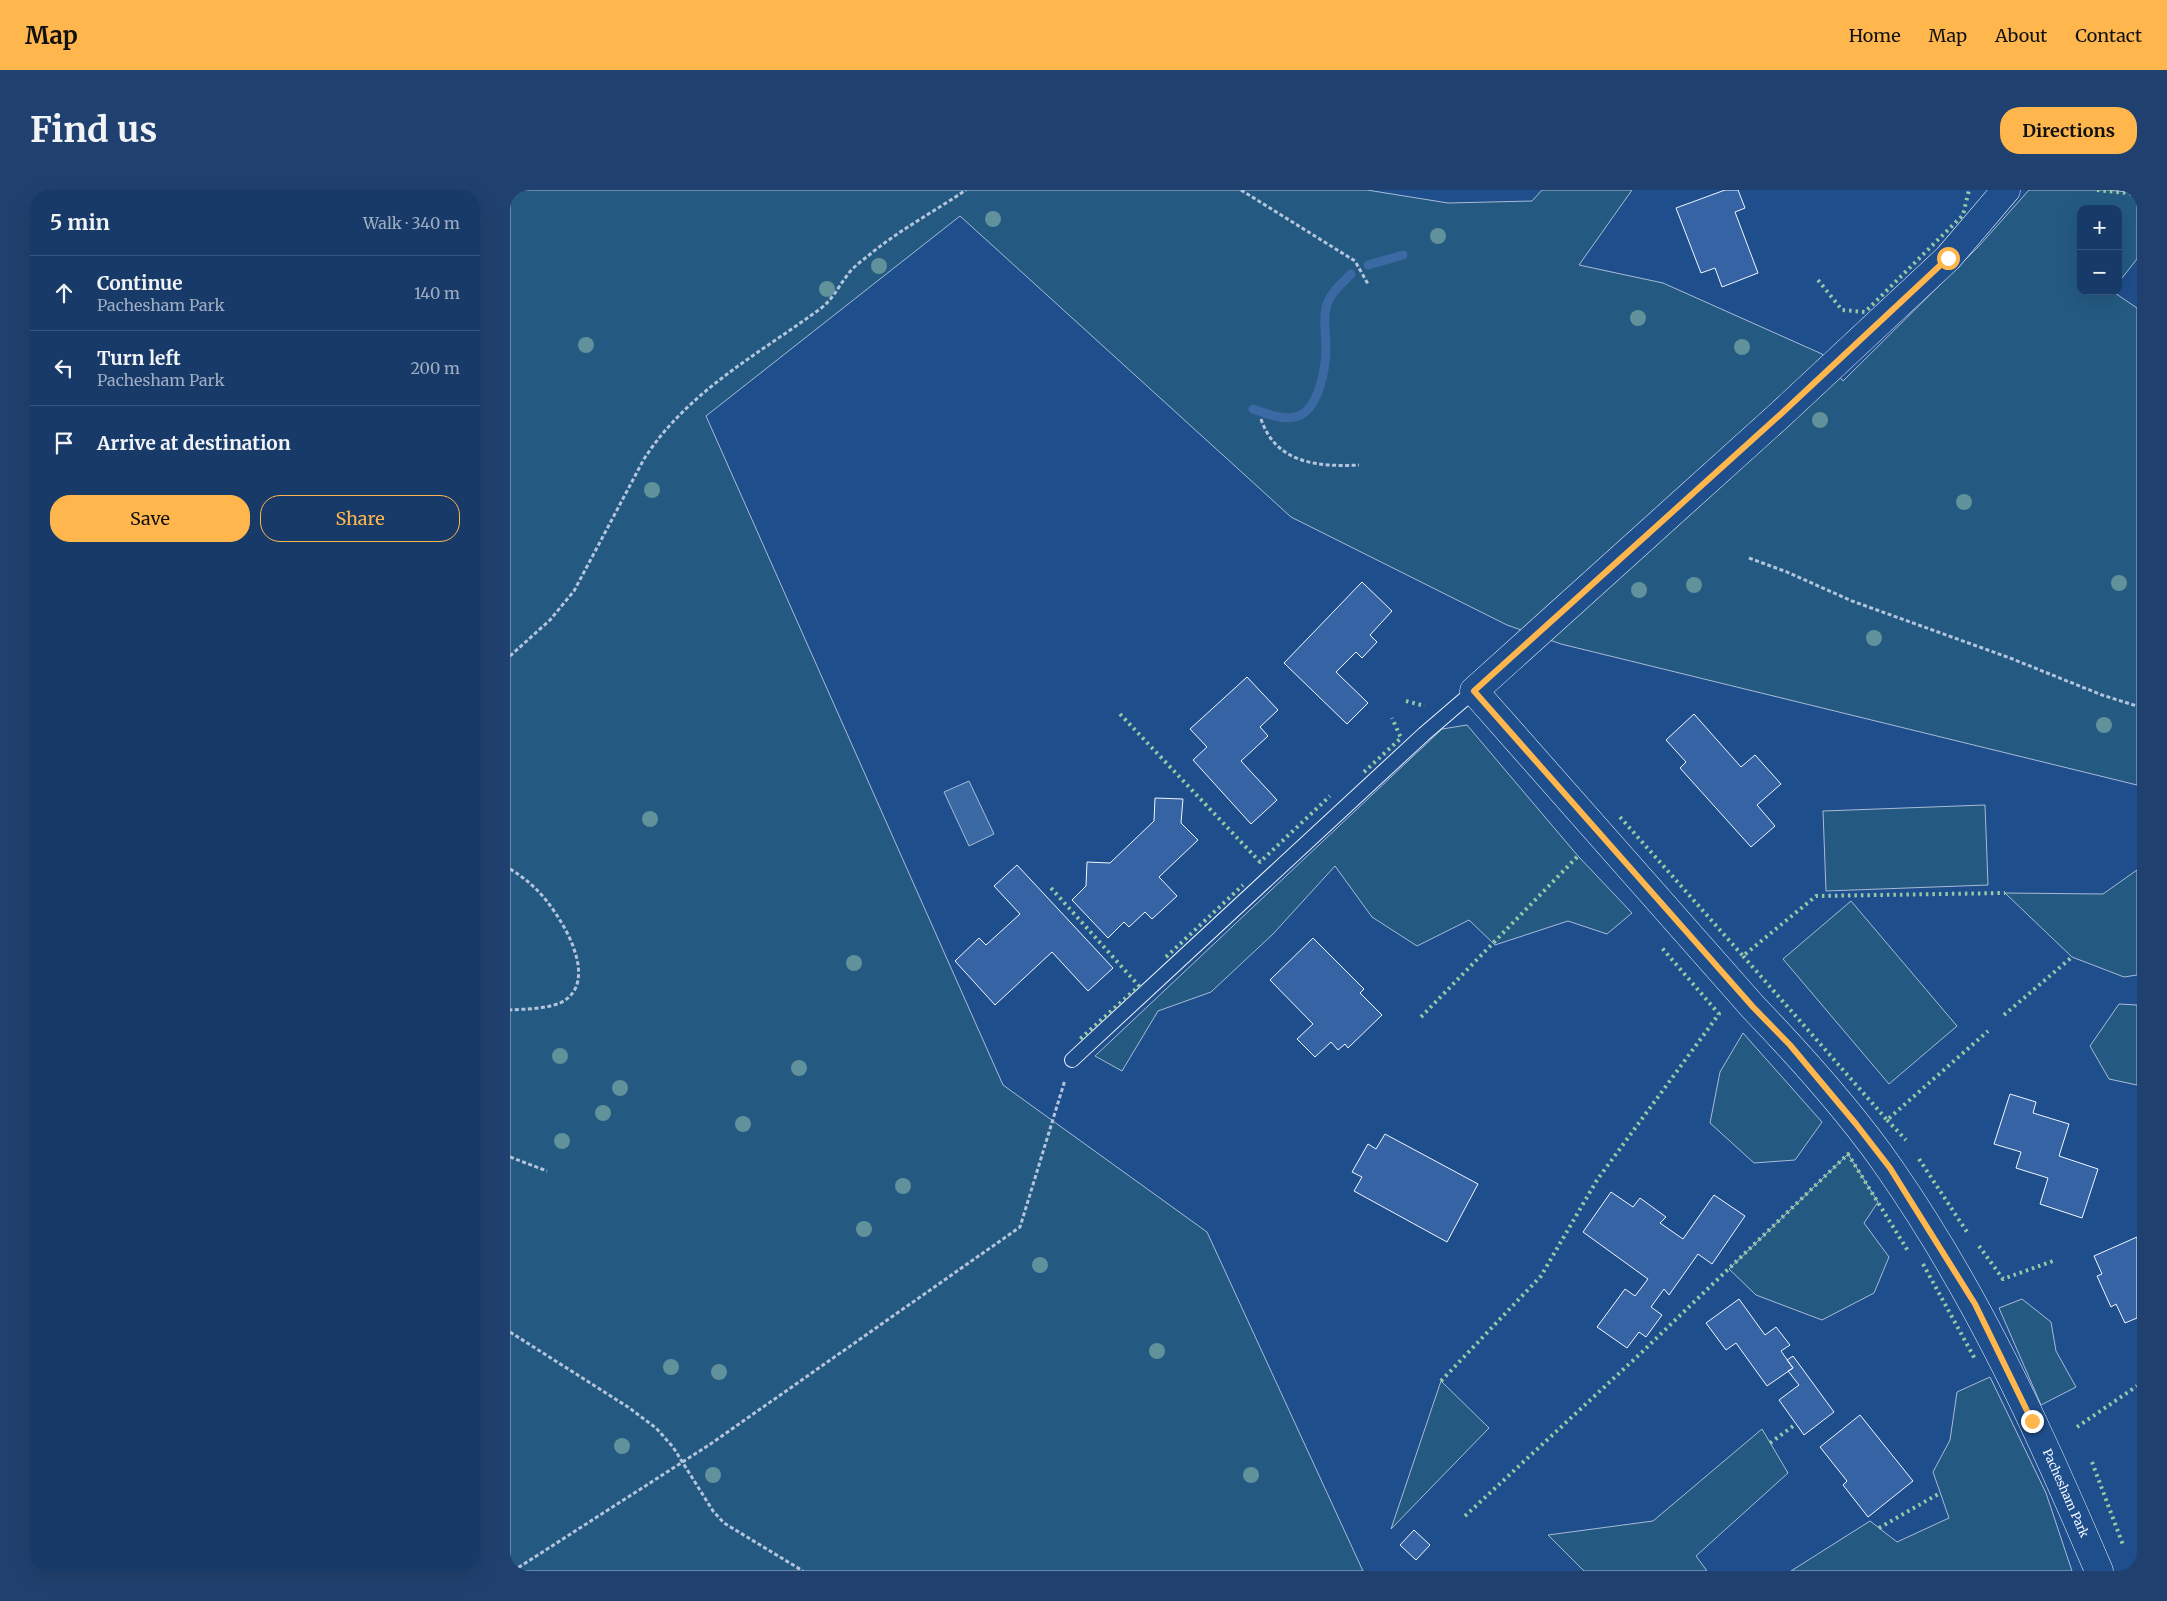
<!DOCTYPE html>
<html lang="en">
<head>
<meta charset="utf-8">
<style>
  :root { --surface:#173a69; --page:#20416f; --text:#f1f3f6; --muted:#9eadc0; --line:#36547d; --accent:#ffb74d }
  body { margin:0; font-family:Merriweather,serif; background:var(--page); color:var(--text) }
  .controls { position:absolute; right:15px; top:15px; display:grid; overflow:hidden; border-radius:10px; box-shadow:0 5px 20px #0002 }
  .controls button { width:45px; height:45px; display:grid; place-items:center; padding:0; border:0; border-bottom:1px solid var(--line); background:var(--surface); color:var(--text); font:25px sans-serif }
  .stop { position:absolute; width:15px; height:15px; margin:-11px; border:4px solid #ffb74d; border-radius:50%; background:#fff }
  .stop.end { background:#ffb74d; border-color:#fff; box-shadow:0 1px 5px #0008 }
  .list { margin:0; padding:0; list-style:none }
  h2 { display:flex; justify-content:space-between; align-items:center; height:65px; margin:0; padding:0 20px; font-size:21px }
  h2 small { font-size:16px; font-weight:400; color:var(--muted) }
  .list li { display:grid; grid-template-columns:32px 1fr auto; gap:15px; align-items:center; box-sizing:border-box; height:75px; padding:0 20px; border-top:1px solid var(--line) }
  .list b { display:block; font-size:19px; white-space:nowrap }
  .list p { margin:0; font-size:16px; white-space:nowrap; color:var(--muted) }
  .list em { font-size:16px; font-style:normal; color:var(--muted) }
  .actions { display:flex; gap:10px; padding:15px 20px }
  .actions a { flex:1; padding:11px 0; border:1px solid var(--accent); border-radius:20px; text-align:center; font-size:18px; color:var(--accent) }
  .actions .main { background:var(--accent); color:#111 }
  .icon { flex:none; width:28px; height:28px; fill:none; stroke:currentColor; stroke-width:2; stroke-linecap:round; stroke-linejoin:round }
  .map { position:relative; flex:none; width:1627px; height:1381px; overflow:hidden; border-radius:20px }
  header { display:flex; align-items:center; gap:30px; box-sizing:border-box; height:70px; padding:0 25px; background:var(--accent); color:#111 }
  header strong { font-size:24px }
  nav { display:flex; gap:28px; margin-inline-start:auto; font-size:18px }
  .intro { display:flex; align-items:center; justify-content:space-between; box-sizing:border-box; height:120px; padding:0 30px }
  h1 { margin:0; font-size:35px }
  .button { padding:12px 22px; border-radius:20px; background:var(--accent); color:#111; font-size:18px; font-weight:700 }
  main { display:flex; gap:30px; padding:0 30px }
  aside { flex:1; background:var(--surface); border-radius:20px; box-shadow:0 5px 20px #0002 }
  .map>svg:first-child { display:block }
</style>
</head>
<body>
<header>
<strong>Map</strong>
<nav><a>Home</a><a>Map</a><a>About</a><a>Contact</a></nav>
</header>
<div class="intro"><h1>Find us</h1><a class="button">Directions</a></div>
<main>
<aside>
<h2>5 min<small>Walk · 340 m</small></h2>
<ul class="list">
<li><svg class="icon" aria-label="ahead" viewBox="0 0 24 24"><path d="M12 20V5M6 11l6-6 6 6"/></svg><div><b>Continue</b><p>Pachesham Park</p></div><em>140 m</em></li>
<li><svg class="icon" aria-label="left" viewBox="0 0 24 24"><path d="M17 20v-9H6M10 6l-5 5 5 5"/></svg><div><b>Turn left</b><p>Pachesham Park</p></div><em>200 m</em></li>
<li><svg class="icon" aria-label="arrive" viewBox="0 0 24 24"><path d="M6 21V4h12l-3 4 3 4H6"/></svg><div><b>Arrive at destination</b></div></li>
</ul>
<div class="actions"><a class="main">Save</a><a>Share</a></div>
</aside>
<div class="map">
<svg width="1627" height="1381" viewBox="0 0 1627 1381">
  <rect width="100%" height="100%" fill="#1f4e8c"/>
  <path fill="#245a82" stroke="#a8bbd7" d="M0 0H857L938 13 1022 11 1032 0H1122L1069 75 1153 93 1312 164 1333 191 1469 56 1519 0H1597L1627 3V69L1608 93V19H1571V101H1602L1627 118V595L1051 454 997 435 781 327 450 26 196 226 493 895 697 1042 853 1381H0Z
    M957 535 1068 666 1122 723 1097 744 1058 731 985 755 959 730 907 756 862 727 825 676 763 744 701 802 648 821 612 881 585 866 932 539Z
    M1475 615 1478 695 1316 701 1313 621Z
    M1627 680V785L1614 787 1562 767 1495 703 1593 704Z
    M1341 711 1447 836 1379 894 1273 769Z
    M1609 814 1627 815V895L1599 889 1580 856Z
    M1233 843 1312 932 1285 970 1244 973 1200 933 1210 882Z
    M1338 964 1368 1012 1354 1033 1379 1067 1364 1103 1312 1130 1246 1105 1219 1079Z
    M1512 1109 1541 1132 1546 1161 1566 1197 1531 1215 1489 1118Z
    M1480 1187 1536 1303 1562 1381H1281L1360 1331 1387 1352 1439 1328 1423 1282 1440 1250 1447 1202Z
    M931 1191 979 1238 881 1339Z
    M1252 1239 1278 1283 1186 1366 1197 1381H1074L1038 1345 1143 1331Z"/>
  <path fill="#3b69a3" stroke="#a8bbd7" d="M459 591 484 644 459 656 434 602Z"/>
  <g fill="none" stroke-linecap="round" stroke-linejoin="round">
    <path stroke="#3b69a3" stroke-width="9" d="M858 75 893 65
      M743 219C755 223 772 230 785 227 809 222 816 177 816 157 816 144 813 131 816 118 819 104 831 94 841 84"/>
  </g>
  <path fill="#3563a3" stroke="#f2f6ff" d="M1215 0H1228L1235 18 1225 22 1248 83 1212 97 1205 78 1191 83 1166 18Z
    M852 392 882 421 860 445 867 452 852 468 846 462 826 482 858 513 837 534 774 473Z
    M737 487 768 520 750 537 758 546 731 571 767 610 741 634 683 570 697 557 680 539Z
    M1184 524 1231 577 1245 565 1271 594 1247 615 1265 636 1241 657 1170 578 1176 572 1156 550Z
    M645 608 673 609 671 633 688 650 649 687 667 706 642 729 635 722 619 737 614 732 598 748 562 710 576 696 577 672 600 673 644 631Z
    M507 675 603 778 578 801 542 762 485 815 445 771 469 748 476 755 510 724 484 696Z
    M803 748 854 799 850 803 872 825 838 858 835 854 828 860 821 852 805 867 787 849 803 834 760 790Z
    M1500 904 1526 912 1523 923 1559 934 1549 966 1588 979 1572 1028 1530 1014 1538 988 1506 978 1511 962 1484 954Z
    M875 944 968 994 937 1052 844 1001 852 987 842 982 858 954 866 959Z
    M1101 1002 1123 1017 1130 1008 1156 1027 1150 1033 1173 1049 1204 1005 1235 1026 1202 1074 1188 1064 1159 1105 1154 1099 1141 1117 1152 1125 1136 1147 1129 1142 1117 1158 1087 1137 1115 1099 1125 1106 1138 1089 1073 1042Z
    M1627 1047V1128L1615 1133 1606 1114 1601 1117 1587 1086 1592 1084 1584 1066Z
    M1229 1109 1255 1145 1266 1137 1280 1155 1271 1161 1283 1178 1257 1196 1226 1153 1216 1160 1196 1133Z
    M1283 1166 1324 1222 1294 1245 1269 1210 1289 1195 1278 1181 1283 1178 1277 1170Z
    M1350 1225 1403 1291 1358 1327 1333 1295 1337 1291 1310 1257Z
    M904 1340 920 1355 906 1370 890 1355Z"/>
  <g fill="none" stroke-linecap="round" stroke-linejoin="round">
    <defs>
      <path id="lane" d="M562 870 914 544 964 501"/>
      <path id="street" d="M1496 0 1438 68 1272 223 964 501 1243 817C1292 868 1340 921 1380 979 1467 1104 1530 1242 1589 1381"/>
    </defs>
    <use href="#lane" stroke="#f2f6ff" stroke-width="16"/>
    <use href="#street" stroke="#f2f6ff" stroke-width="29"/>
    <path stroke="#b3c4dc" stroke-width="3" stroke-dasharray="4 2.5" stroke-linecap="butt" d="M731 0 845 71 858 94
      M751 229C766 274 809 277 849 275
      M1239 368 1277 382 1342 411 1500 468 1592 505 1627 516
      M0 466 40 430 64 401 134 269C177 202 247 165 310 119 322 110 327 99 336 87 341 79 350 72 358 66 386 42 425 21 456 0
      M0 679C10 685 19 692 27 700 49 722 94 792 50 813 35 819 15 819 0 820
      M0 967 37 981
      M0 1142 118 1217 146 1238 163 1257 203 1321 214 1333 293 1381
      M3 1381 199 1255 510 1037 555 890"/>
    <use href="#lane" stroke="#1f4e8c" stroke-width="14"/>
    <use href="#street" stroke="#1f4e8c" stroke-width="28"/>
    <path stroke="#97c8a6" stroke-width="4" stroke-dasharray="2.5 4" stroke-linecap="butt" d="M1587 0 1627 4
      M1308 90 1332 120 1355 122 1453 25 1459 0
      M896 511 915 516
      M610 524 750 672 820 606
      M854 582 891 548 882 528
      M1110 627 1233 766 1306 706 1495 703
      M541 698 629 796 570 849
      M1233 766 1377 930 1478 841
      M656 767 733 695
      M1494 825 1562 767
      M911 827 1068 666
      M1377 930 1396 950
      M1409 969 1457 1042
      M1469 1056 1493 1089 1546 1070
      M1413 1074 1465 1169
      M931 1191 1031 1086 1087 990 1209 824 1152 758
      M1567 1237 1627 1196
      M1260 1253 1286 1234
      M1582 1272 1613 1355
      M955 1326 1131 1163 1338 964 1398 1061
      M1369 1338 1430 1303"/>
  </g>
  <g fill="#61919a">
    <circle cx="483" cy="29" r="8"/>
    <circle cx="928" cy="46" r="8"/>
    <circle cx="369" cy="76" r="8"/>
    <circle cx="317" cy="99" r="8"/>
    <circle cx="1128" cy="128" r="8"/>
    <circle cx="76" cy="155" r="8"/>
    <circle cx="1232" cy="157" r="8"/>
    <circle cx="1310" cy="230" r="8"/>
    <circle cx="142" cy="300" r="8"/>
    <circle cx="1454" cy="312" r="8"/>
    <circle cx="1609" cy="393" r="8"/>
    <circle cx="1184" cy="395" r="8"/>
    <circle cx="1129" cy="400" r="8"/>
    <circle cx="1364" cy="448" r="8"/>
    <circle cx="1594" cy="535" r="8"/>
    <circle cx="140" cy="629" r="8"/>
    <circle cx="344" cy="773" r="8"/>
    <circle cx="50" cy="866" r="8"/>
    <circle cx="289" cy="878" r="8"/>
    <circle cx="110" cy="898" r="8"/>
    <circle cx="93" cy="923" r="8"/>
    <circle cx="233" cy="934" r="8"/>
    <circle cx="52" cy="951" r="8"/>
    <circle cx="393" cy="996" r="8"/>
    <circle cx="354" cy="1039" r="8"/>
    <circle cx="530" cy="1075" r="8"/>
    <circle cx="647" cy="1161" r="8"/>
    <circle cx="161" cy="1177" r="8"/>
    <circle cx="209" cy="1182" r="8"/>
    <circle cx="112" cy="1256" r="8"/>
    <circle cx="203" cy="1285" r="8"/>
    <circle cx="741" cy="1285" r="8"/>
  </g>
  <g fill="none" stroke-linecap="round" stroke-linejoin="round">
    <path stroke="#ffb74d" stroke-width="6" d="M1438 68 1272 223 964 501 1243 817 1280 855 1346 934 1380 978 1465 1114 1522 1231"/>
  </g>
  <g text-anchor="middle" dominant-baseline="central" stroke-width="4" stroke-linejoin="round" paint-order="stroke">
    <g font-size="12" fill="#f2f6ff" stroke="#1f4e8c">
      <text transform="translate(1556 1303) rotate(66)">Pachesham Park</text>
    </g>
  </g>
</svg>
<div class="controls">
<button>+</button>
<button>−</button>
</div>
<div class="stop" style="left:1438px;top:68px"></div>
<div class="stop end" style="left:1522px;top:1231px"></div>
</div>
</main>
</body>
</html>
